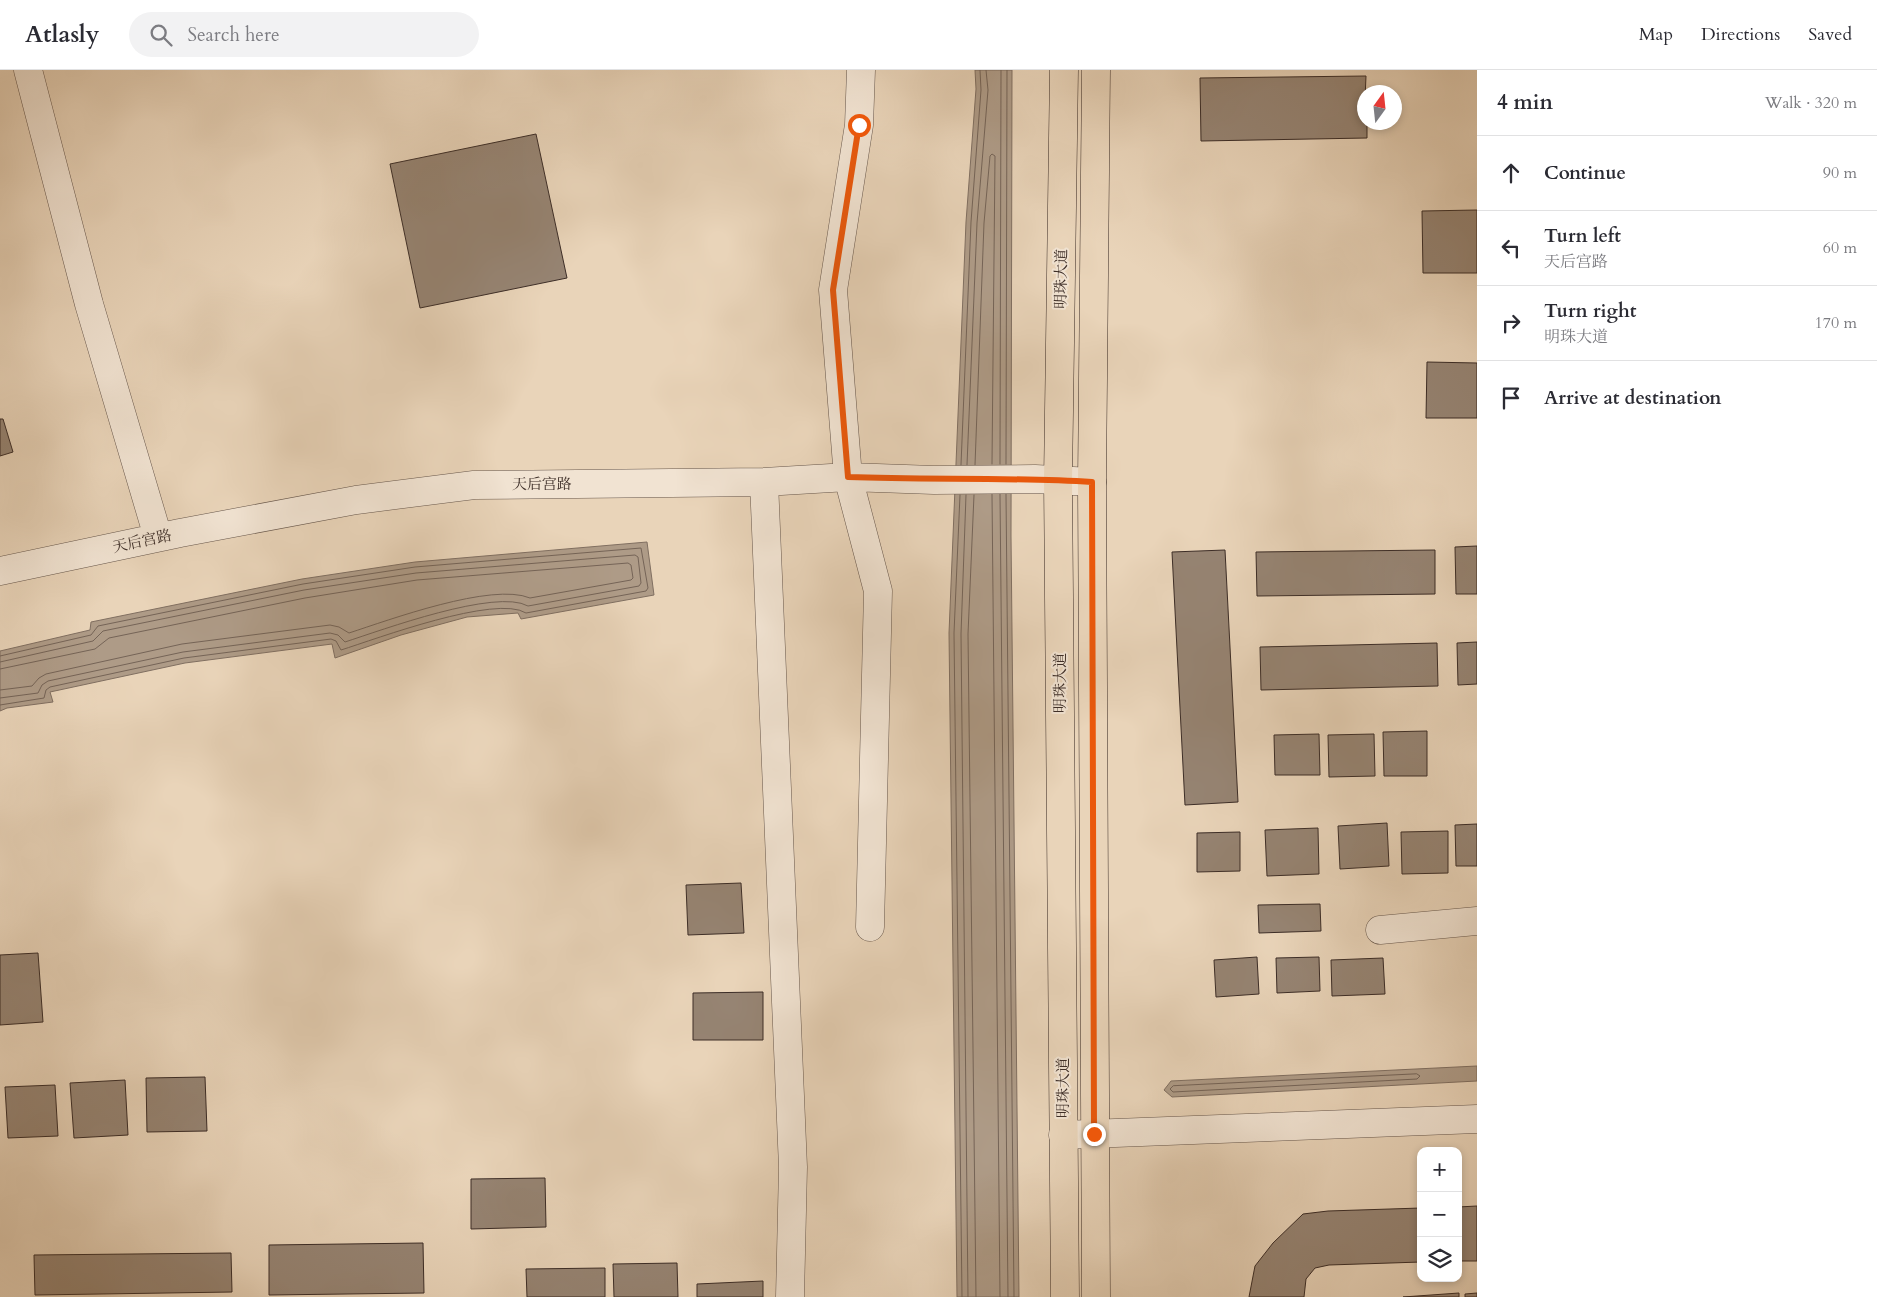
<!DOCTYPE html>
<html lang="en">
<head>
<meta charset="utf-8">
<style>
  :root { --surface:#fff; --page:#f2f2f3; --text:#2b2b33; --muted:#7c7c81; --line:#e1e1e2 }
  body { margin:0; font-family:Cardo,"Noto Serif SC",serif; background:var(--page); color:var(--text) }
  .controls { position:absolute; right:15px; bottom:15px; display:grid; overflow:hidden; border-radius:10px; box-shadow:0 2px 8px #0003 }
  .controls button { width:45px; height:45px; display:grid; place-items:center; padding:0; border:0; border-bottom:1px solid var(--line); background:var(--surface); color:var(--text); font:25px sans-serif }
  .compass { position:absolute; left:1357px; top:15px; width:45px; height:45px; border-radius:50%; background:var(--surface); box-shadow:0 2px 8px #0003; rotate:15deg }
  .stop { position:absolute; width:15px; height:15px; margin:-11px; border:4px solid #ea580c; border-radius:50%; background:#fff }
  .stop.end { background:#ea580c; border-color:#fff; box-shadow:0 1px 5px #0008 }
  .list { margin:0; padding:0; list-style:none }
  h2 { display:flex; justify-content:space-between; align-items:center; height:65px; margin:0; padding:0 20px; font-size:21px }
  h2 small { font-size:16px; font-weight:400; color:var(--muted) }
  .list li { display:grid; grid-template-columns:32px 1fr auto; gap:15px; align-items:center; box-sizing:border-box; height:75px; padding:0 20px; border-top:1px solid var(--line) }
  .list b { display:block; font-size:19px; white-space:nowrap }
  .list p { margin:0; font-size:16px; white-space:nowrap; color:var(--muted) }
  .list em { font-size:16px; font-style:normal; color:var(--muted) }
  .icon { flex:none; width:28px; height:28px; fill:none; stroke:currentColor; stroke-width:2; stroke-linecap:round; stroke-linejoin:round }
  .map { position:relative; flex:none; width:1477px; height:1227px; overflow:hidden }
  header { display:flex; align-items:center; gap:30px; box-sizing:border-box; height:70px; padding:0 25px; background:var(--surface); border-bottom:1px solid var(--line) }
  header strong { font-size:24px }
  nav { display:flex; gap:28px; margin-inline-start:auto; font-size:18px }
  .search { width:350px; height:45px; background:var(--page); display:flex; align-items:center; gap:12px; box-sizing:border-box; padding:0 18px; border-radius:28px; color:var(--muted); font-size:19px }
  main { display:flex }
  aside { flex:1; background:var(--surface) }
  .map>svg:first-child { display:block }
</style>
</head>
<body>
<header>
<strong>Atlasly</strong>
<div class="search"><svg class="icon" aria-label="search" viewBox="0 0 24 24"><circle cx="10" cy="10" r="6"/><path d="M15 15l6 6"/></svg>Search here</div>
<nav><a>Map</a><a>Directions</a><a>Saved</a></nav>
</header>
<main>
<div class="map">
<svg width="1477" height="1227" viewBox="0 0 1477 1227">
  <rect width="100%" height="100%" fill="#e9d4b9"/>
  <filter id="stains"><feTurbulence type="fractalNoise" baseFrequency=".004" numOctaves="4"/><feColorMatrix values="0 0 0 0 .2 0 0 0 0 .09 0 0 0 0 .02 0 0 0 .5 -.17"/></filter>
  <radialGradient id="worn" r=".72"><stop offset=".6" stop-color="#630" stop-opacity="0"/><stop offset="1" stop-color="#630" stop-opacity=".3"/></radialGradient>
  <path fill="#ae9b87" stroke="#806f61" d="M975 0H1012L1011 466 1019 1227H957L949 563 966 152 976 19Z
    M647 472 654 525 521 549 518 543 467 547 401 565 335 588 332 574 185 593 50 622 53 632 7 638 0 641V581L90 560 91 552 302 509 415 492Z
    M1477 996V1011L1172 1027 1164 1020 1171 1011Z"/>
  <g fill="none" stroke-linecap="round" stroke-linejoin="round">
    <path stroke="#756457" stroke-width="1" d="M1000 394 1001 0
      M1006 394 1007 0
      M961 395 971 152 981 20 980 0
      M967 395 977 153 988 20 986 0
      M975 395 984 153 990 86 992 84 995 86 992 394
      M992 424 1000 1227
      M1000 424 1008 1227
      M1006 424 1014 1227
      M960 425 954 563 962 1227
      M966 425 961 564 968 1227
      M974 425 968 564 976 1227
      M0 586 91 565 98 556 303 514 415 497 641 478 648 518 646 521 526 543C496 524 376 569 341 580L336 571 331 569 184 588 50 617 46 620 44 628 0 635
      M0 592 93 571 103 561 304 520 416 503 635 485 638 487 641 513 639 516 528 536C496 518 382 560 345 572L338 565 330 563 183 582 48 611 42 615 38 623 0 628
      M0 599 95 579 109 568 305 528 417 510 628 493 631 495 633 508 631 510 530 528C492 512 389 550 349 563L339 557 330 555 182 574 46 604 39 608 32 616 0 620
      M1417 1004 1420 1006 1417 1009 1173 1022 1170 1019 1173 1016Z"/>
  </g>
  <path fill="#968473" stroke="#3c2d27" d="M1366 6 1364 52H1367V68L1201 71 1200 8Z
    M536 64 567 208 420 238 390 94Z
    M1477 140V203H1423L1422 141Z
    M1427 292 1477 293V348H1426Z
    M0 349H3L13 382 0 386Z
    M1477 476V524H1456L1455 477Z
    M1225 480 1238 732 1185 735 1172 482Z
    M1435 480V524L1257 526 1256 482Z
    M1477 572V614L1458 615 1457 573Z
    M1437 573 1438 616 1261 620 1260 577Z
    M1427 661V706H1384L1383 662Z
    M1319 664 1320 705H1275L1274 665Z
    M1374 664 1375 706 1329 707 1328 665Z
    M1387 753 1389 796 1340 799 1338 756Z
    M1477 754V796H1456L1455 755Z
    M1318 758 1319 804 1267 806 1265 760Z
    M1448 761V803L1402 804 1401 762Z
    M1240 762V801L1197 802V763Z
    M741 813 744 863 688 865 686 815Z
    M1320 834 1321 861 1259 863 1258 835Z
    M38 883 43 952 0 955V885Z
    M1257 887 1259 924 1216 927 1214 890Z
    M1319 887 1320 921 1277 923 1276 888Z
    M1383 888 1385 924 1332 926 1331 890Z
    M763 922V970H693V923Z
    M205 1007 207 1061 147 1062 146 1008Z
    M125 1010 128 1065 74 1068 70 1013Z
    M55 1015 58 1066 8 1068 5 1017Z
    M545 1108 546 1157 471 1159V1109Z
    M1477 1136V1191H1458V1137Z
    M1421 1138V1192L1329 1195 1315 1198 1306 1209 1304 1227H1249L1255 1196 1273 1173 1303 1144 1328 1141Z
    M423 1173 424 1223 269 1225V1175Z
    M231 1183 232 1222 35 1225 34 1185Z
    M677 1193 678 1227H614L613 1194Z
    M605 1198V1227H527L526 1199Z
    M763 1211V1227H697V1214Z
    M1459 1223V1227H1403Z
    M1477 1223V1227H1465V1224Z"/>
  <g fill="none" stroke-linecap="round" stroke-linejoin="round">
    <defs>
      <path id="minor" d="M28 0 89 234 158 467
        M861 0 859 55 833 220 848 407 878 521 870 857
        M764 412 793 1097 790 1227
        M0 501 180 463 356 430 474 415 764 412 848 407 934 410 1035 409 1092 412
        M1380 860 1477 851
        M1063 1065 1477 1049"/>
      <path id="major" d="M1064 0 1058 410 1065 1227
        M1096 1227 1092 412 1096 0"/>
    </defs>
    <use href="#minor" stroke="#67574c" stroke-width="29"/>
    <use href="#major" stroke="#3c2d27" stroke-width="29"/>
    <use href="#minor" stroke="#f1e3d2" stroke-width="28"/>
    <use href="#major" stroke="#e9d4b9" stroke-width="28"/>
  </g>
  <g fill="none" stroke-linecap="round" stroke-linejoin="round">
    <path stroke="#ea580c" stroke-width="6" d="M859 55 833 220 848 407C929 410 1011 407 1092 412L1094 1064"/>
  </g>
  <g text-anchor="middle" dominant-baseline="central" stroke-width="4" stroke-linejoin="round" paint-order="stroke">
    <g font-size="15" fill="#3c2d27" stroke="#f1e3d2">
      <text transform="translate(1061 209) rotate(-89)">明珠大道</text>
      <text x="542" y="414">天后宫路</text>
      <text transform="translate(142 471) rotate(-12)">天后宫路</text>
      <text transform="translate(1060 613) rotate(-90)">明珠大道</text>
      <text transform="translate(1063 1018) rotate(-90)">明珠大道</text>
    </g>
  </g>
  <rect width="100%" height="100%" filter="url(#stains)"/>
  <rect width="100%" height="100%" fill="url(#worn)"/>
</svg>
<div class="controls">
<button>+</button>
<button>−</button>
<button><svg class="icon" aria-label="layers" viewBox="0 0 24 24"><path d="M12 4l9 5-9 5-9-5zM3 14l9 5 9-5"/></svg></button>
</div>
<svg class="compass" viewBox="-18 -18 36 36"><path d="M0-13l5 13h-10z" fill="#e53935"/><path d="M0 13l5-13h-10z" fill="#7c7c81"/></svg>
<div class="stop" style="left:859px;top:55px"></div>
<div class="stop end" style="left:1094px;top:1064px"></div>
</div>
<aside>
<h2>4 min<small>Walk · 320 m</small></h2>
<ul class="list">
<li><svg class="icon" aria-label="ahead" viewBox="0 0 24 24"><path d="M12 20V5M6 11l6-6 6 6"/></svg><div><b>Continue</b></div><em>90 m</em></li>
<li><svg class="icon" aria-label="left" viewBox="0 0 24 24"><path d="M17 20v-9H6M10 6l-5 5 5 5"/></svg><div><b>Turn left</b><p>天后宫路</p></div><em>60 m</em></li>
<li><svg class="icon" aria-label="right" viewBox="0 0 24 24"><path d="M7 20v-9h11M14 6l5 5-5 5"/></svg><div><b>Turn right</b><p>明珠大道</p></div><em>170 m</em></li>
<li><svg class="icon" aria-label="arrive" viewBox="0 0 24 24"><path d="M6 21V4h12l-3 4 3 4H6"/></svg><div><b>Arrive at destination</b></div></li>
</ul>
</aside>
</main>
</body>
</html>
